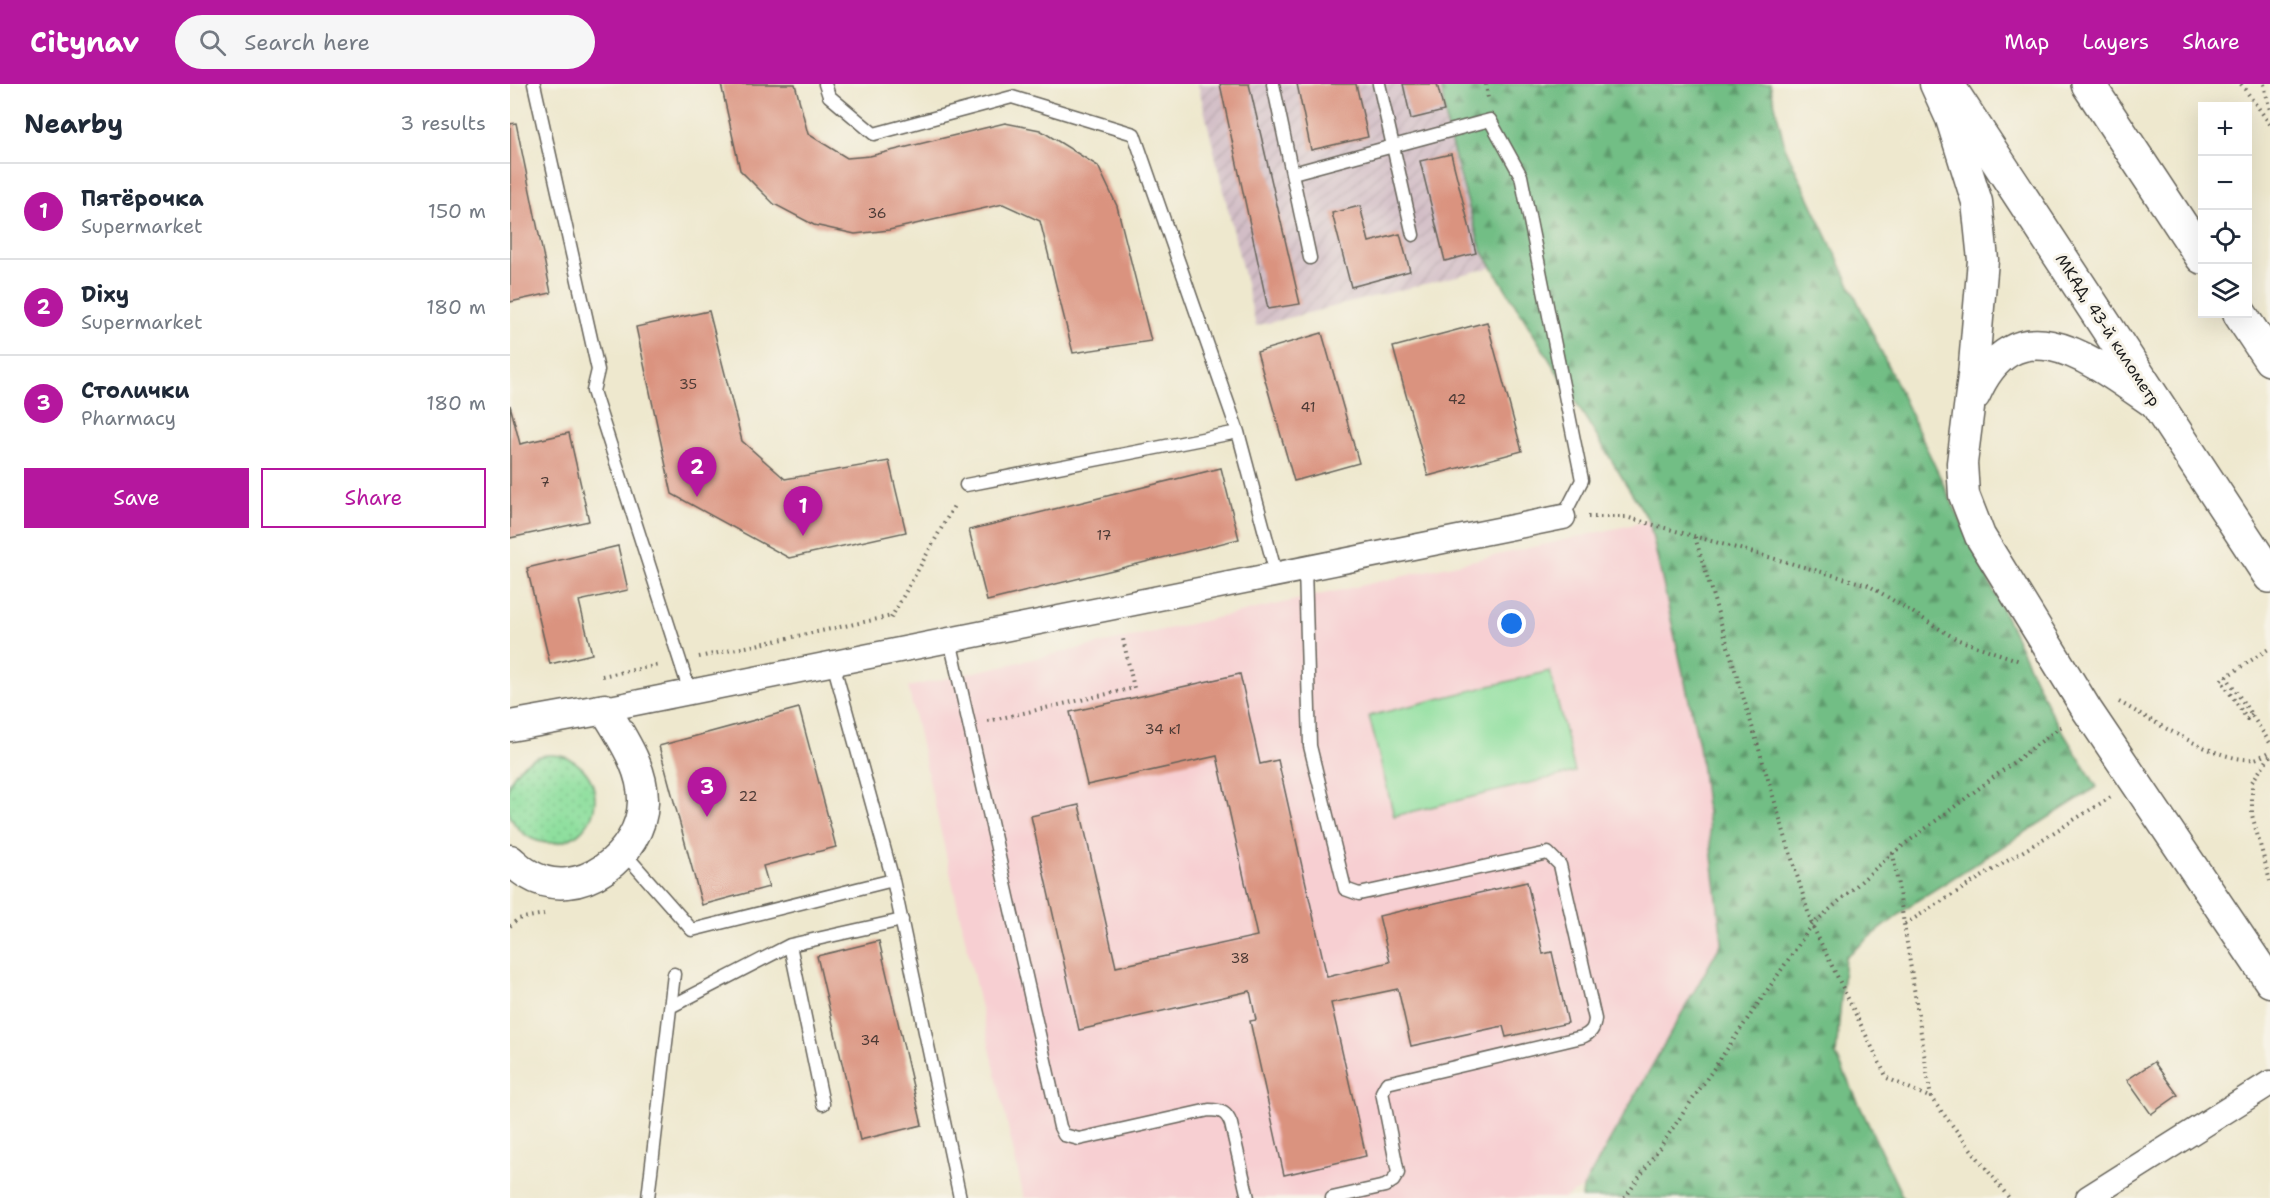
<!DOCTYPE html>
<html lang="en">
<head>
<meta charset="utf-8">
<style>
  :root { --surface:#fff; --page:#f6f6f7; --text:#1f2937; --muted:#747a83; --line:#e0e1e3; --accent:#b5179e }
  body { margin:0; font-family:"Shantell Sans",sans-serif; background:var(--page); color:var(--text) }
  .controls { position:absolute; right:18px; top:18px; display:grid; overflow:hidden; border-radius:0px; box-shadow:0 6px 24px #0002 }
  .controls button { width:54px; height:54px; display:grid; place-items:center; padding:0; border:0; border-bottom:2px solid var(--line); background:var(--surface); color:var(--text); font:30px sans-serif }
  .you { position:absolute; left:1002px; top:540px; width:21px; height:21px; margin:-15px; border:4px solid #fff; border-radius:50%; background:#1a73e8; box-shadow:0 0 0 9px #1a73e833 }
  .badge { display:grid; place-items:center; width:39px; height:39px; border-radius:50%; background:var(--accent); color:#fff; font-size:20px; font-weight:700 }
  .pin { position:absolute; translate:-50% -50px; filter:drop-shadow(0 2px 3px #0008) }
  .pin::after { content:''; position:absolute; top:32px; width:21px; height:18px; background:inherit; clip-path:polygon(0 0,100% 0,50% 100%) }
  .list { margin:0; padding:0; list-style:none }
  h2 { display:flex; justify-content:space-between; align-items:center; height:78px; margin:0; padding:0 24px; font-size:26px }
  h2 small { font-size:20px; font-weight:400; color:var(--muted) }
  .list li { display:grid; grid-template-columns:39px 1fr auto; gap:18px; align-items:center; box-sizing:border-box; height:96px; padding:0 24px; border-top:2px solid var(--line) }
  .list b { display:block; font-size:22px; white-space:nowrap }
  .list p { margin:0; font-size:20px; white-space:nowrap; color:var(--muted) }
  .list em { font-size:20px; font-style:normal; color:var(--muted) }
  .actions { display:flex; gap:12px; padding:18px 24px }
  .actions a { flex:1; padding:14px 0; border:2px solid var(--accent); border-radius:0px; text-align:center; font-size:21px; color:var(--accent) }
  .actions .main { background:var(--accent); color:#fff }
  .icon { flex:none; width:33px; height:33px; fill:none; stroke:currentColor; stroke-width:2; stroke-linecap:round; stroke-linejoin:round }
  .map { position:relative; flex:none; width:1760px; height:1114px; overflow:hidden }
  header { display:flex; align-items:center; gap:36px; box-sizing:border-box; height:84px; padding:0 30px; background:var(--accent); color:#fff }
  header strong { font-size:28px }
  nav { display:flex; gap:33px; margin-inline-start:auto; font-size:21px }
  .search { width:420px; height:54px; background:var(--page); display:flex; align-items:center; gap:15px; box-sizing:border-box; padding:0 21px; border-radius:33px; color:var(--muted); font-size:22px }
  main { display:flex }
  aside { flex:1; background:var(--surface) }
  .map>svg:first-child { display:block }
</style>
</head>
<body>
<header>
<strong>Citynav</strong>
<div class="search"><svg class="icon" aria-label="search" viewBox="0 0 24 24"><circle cx="10" cy="10" r="6"/><path d="M15 15l6 6"/></svg>Search here</div>
<nav><a>Map</a><a>Layers</a><a>Share</a></nav>
</header>
<main>
<aside>
<h2>Nearby<small>3 results</small></h2>
<ul class="list">
<li><span class="badge">1</span><div><b>Пятёрочка</b><p>Supermarket</p></div><em>150 m</em></li>
<li><span class="badge">2</span><div><b>Dixy</b><p>Supermarket</p></div><em>180 m</em></li>
<li><span class="badge">3</span><div><b>Столички</b><p>Pharmacy</p></div><em>180 m</em></li>
</ul>
<div class="actions"><a class="main">Save</a><a>Share</a></div>
</aside>
<div class="map">
<svg width="1760" height="1114" viewBox="0 0 1760 1114">
  <defs>
    <pattern id="industrial-furrows" width="10" height="10" patternUnits="userSpaceOnUse" patternTransform="scale(1.5)"><rect width="10" height="10" fill="#d2bdc6"/><path d="M-1 1l2-2M0 10L10 0M9 11l2-2" fill="none" stroke="#b4a2aa"/></pattern>
    <pattern id="grass-dots" width="8" height="8" patternUnits="userSpaceOnUse" patternTransform="scale(1.5)"><rect width="8" height="8" fill="#8edf9e"/><path d="M2 2h.1M6 6h.1" fill="none" stroke="#7abf88" stroke-width="1.8" stroke-linecap="round"/></pattern>
    <pattern id="forest-firs" width="22" height="20" patternUnits="userSpaceOnUse" patternTransform="scale(1.5)"><rect width="22" height="20" fill="#72be85"/><path d="M5 1l3.5 6h-7zM16 11l3.5 6h-7z" fill="#5d9a6c"/></pattern>
  </defs>
  <rect width="100%" height="100%" fill="#f7f3e8"/>
  <filter id="ink" filterUnits="userSpaceOnUse"><feTurbulence type="fractalNoise" baseFrequency=".0167" numOctaves="2"/><feDisplacementMap in="SourceGraphic" scale="12" xChannelSelector="R" yChannelSelector="G"/><feConvolveMatrix kernelMatrix="1 2 1 2 8 2 1 2 1" color-interpolation-filters="sRGB"/></filter>
  <filter id="wash" filterUnits="userSpaceOnUse"><feTurbulence type="fractalNoise" baseFrequency=".008" numOctaves="4" result="noise"/><feDisplacementMap in="SourceGraphic" scale="24" xChannelSelector="R" yChannelSelector="G"/><feGaussianBlur stdDeviation="1.35" result="paint"/><feColorMatrix in="noise" values="0 0 0 0 0 0 0 0 0 0 0 0 0 0 0 0 0 1.4 0 .05"/><feComposite in="paint" operator="in"/></filter>
  <g filter="url(#wash)">
    <rect width="100%" height="100%" fill="#eee8ce"/>
    <path fill="#f7cfd2" d="M1139 437 1189 661 1212 858 1073 1104 1054 1114H514L398 603Z"/>
    <path fill="url(#industrial-furrows)" d="M688 0H950L991 181 746 242Z"/>
    <path fill="url(#grass-dots)" stroke="#557e5d" stroke-width="1.5" d="M-3 715a44 44 0 1 1 88 0a44 44 0 1 1-88 0Z"/>
    <path fill="url(#forest-firs)" stroke="#476d50" stroke-width="1.5" d="M931 0H1260L1275 63 1541 629 1587 703 1408 816 1335 873 1326 971 1393 1114H1072L1073 1104 1212 858 1189 661 1139 437 971 165 938 49Z"/>
    <path fill="#8edf9e" stroke="#557e5d" stroke-width="1.5" d="M1040 587 1065 688 884 732 859 632Z"/>
    <g id="blocks">
      <path fill="#da937f" d="M211 0H285L298 50 337 74 360 72 495 39 530 46 588 82 607 122 641 257 563 269 530 137 493 120 379 146 345 150 304 141 264 120 230 86Z
        M710 0H739L790 220 758 225Z
        M787 0H846L858 53 801 66Z
        M893 0H927L934 27 901 35Z
        M6 39 41 209 0 218V40Z
        M941 70 966 169 935 177 910 77Z
        M850 122 859 158 890 150 900 187 841 203 822 129Z
        M199 227 232 357 275 395 379 377 396 448 279 474 162 410 126 243Z
        M977 238 1012 367 918 392 883 263Z
        M812 249 849 379 784 397 747 268Z
        M0 321 10 360 59 349 79 437 0 454Z
        M711 384 729 455 477 517 459 446Z
        M108 462 118 506 69 517 82 570 40 580 17 484Z
        M730 590 750 680 768 676 817 893 880 878 869 832 1017 798 1033 870 1042 868 1058 939 996 953 993 942 901 962 888 905 821 919 856 1072 774 1091 740 937 746 936 740 907 569 946 521 732 569 721 606 883 747 852 707 672 577 701 560 628Z
        M289 624 326 763 253 782 259 803 192 821 149 662Z
        M369 857 412 1041 350 1056 307 872Z
        M1644 978 1668 1011 1641 1030 1617 996Z"/>
    </g>
  </g>
  <g filter="url(#ink)">
    <use href="#blocks" fill-opacity="0" stroke="#66635a" stroke-width="1.5"/>
    <g fill="none" stroke-linecap="round" stroke-linejoin="round">
      <defs>
        <path id="service" d="M24 0 88 286 83 307 180 608
          M315 0 319 12 364 50 502 13 624 50 728 348
          M763 0 800 174
          M869 0 903 151
          M783 89 980 36 1011 92 1072 396 1053 433
          M456 401 728 348 766 490
          M795 484 800 662 835 805 849 810 1038 769 1050 781 1085 935C1084 945 1081 949 1072 953L877 999 872 1008 888 1089 883 1097 875 1102 822 1114
          M440 556 550 1043 554 1051 569 1055 699 1026C712 1026 717 1029 721 1040L738 1114
          M323 579 383 796 450 1114
          M114 769 182 846 383 796
          M162 922 280 861
          M313 1020 280 861 392 836
          M138 1114 164 890"/>
        <path id="minor" d="M95 625 1053 433
          M1578 1114 1760 999"/>
        <path id="tertiary" d="M1425 0 1441 35 1467 118 1473 176 1463 292 1452 379 1454 411 1470 452 1577 626 1760 898
          M1465 311C1508 212 1589 282 1647 321
          M0 642 95 625C111 653 134 684 133 718 132 770 68 821 18 790 12 787 6 781 0 776"/>
        <path id="trunk" d="M1437 0 1760 492
          M1578 0 1692 173
          M1730 230 1760 275"/>
      </defs>
      <use href="#service" stroke="#66635a" stroke-width="15"/>
      <use href="#minor" stroke="#66635a" stroke-width="27"/>
      <use href="#tertiary" stroke="#66635a" stroke-width="33"/>
      <use href="#trunk" stroke="#66635a" stroke-width="36"/>
      <path stroke="#66635a" stroke-width="4" stroke-dasharray="1.5 4.5" stroke-linecap="butt" d="M976 0 978 15
        M1731 0 1760 40
        M1754 0 1760 27
        M1078 433H1116L1358 501 1446 555 1510 577
        M1185 453 1302 841 1377 994 1421 1014
        M381 534 445 420
        M189 573 382 532
        M92 592 149 581
        M1716 592 1760 659
        M1609 618C1641 635 1708 679 1743 675 1748 675 1755 670 1760 668
        M1742 630 1737 635 1711 596 1760 564
        M478 637 624 604 613 555
        M1760 672 1742 698V731L1760 797
        M1383 769 1421 1014 1499 1114
        M1395 840 1601 713
        M0 842 8 835 34 830
        M1115 1114 1302 841 1383 769 1553 641"/>
      <use href="#service" stroke="#fff" stroke-width="12"/>
      <use href="#minor" stroke="#fff" stroke-width="24"/>
      <use href="#tertiary" stroke="#fff" stroke-width="30"/>
      <use href="#trunk" stroke="#fff" stroke-width="33"/>
    </g>
  </g>
  <g text-anchor="middle" dominant-baseline="central" stroke-width="6" stroke-linejoin="round" paint-order="stroke">
    <g font-size="14" fill="#4c3a35">
      <text x="367" y="129">36</text>
      <text x="178" y="300">35</text>
      <text x="947" y="315">42</text>
      <text x="798" y="323">41</text>
      <text x="35" y="398">7</text>
      <text x="594" y="451">17</text>
      <text x="653" y="645">34 к1</text>
      <text x="238" y="712">22</text>
      <text x="730" y="874">38</text>
      <text x="360" y="956">34</text>
    </g>
    <g font-size="16" fill="#1c1c1c" stroke="#f7f3e8">
      <text transform="translate(1598 246) rotate(57)">МКАД, 43-й километр</text>
    </g>
  </g>
</svg>
<div class="controls">
<button>+</button>
<button>−</button>
<button><svg class="icon" aria-label="locate" viewBox="0 0 24 24"><circle cx="12" cy="12" r="6"/><path d="M12 2v4M12 18v4M2 12h4M18 12h4"/></svg></button>
<button><svg class="icon" aria-label="layers" viewBox="0 0 24 24"><path d="M12 4l9 5-9 5-9-5zM3 14l9 5 9-5"/></svg></button>
</div>
<div class="you"></div>
<div class="pin badge" style="left:293px;top:452px">1</div>
<div class="pin badge" style="left:187px;top:413px">2</div>
<div class="pin badge" style="left:197px;top:733px">3</div>
</div>
</main>
</body>
</html>
